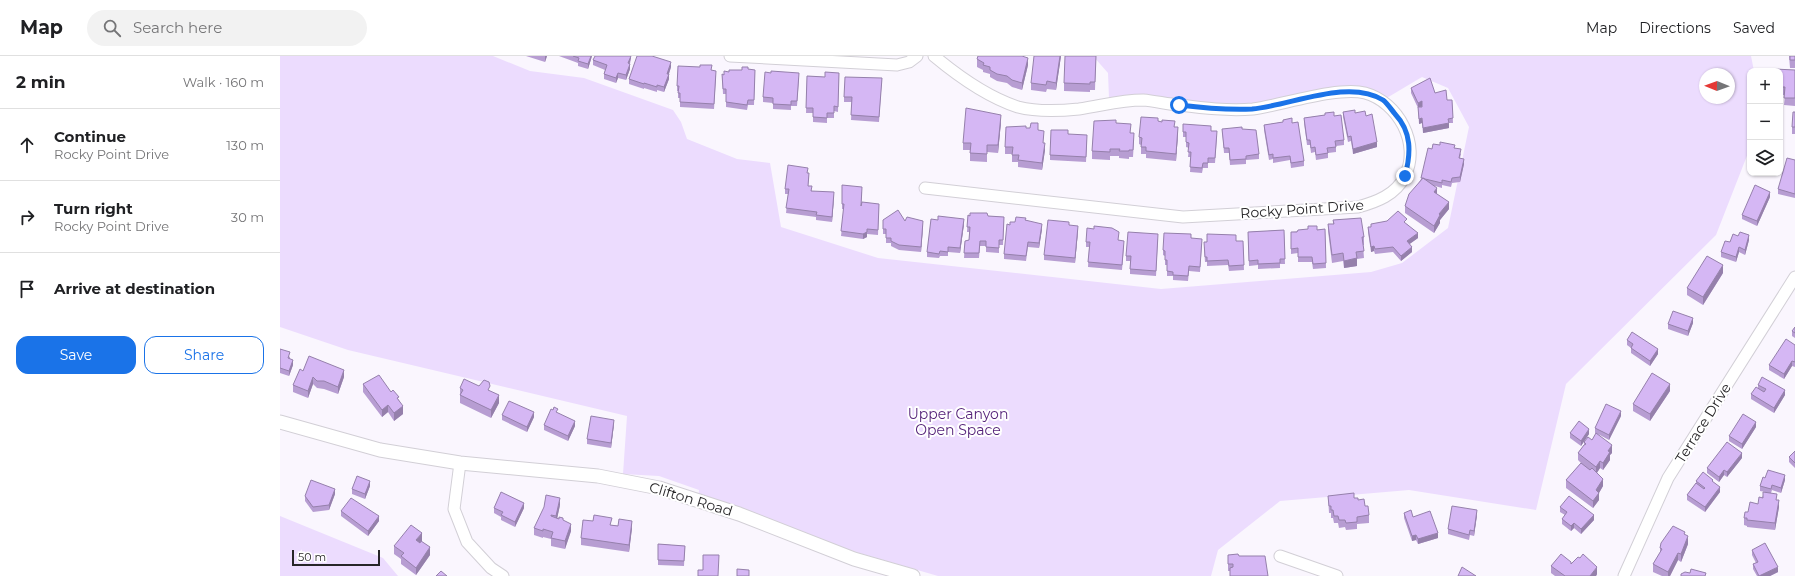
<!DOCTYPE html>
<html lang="en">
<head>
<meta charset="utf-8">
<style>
  :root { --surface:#fff; --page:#f2f2f2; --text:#202124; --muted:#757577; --line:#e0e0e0; --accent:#1a73e8 }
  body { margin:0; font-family:Montserrat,sans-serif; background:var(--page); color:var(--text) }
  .controls { position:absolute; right:12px; top:12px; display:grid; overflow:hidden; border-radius:8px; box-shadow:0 1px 3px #0004 }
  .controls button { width:36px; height:36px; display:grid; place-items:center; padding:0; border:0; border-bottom:1px solid var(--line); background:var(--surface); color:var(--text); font:20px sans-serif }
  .compass { position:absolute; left:1419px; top:12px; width:36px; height:36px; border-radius:50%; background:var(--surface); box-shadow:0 1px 3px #0004; rotate:271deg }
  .scale { position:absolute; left:12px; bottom:10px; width:88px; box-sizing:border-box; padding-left:4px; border:2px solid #272628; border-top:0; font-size:11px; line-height:14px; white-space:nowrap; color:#272628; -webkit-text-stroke:3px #fff; paint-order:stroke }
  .stop { position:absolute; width:12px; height:12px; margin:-9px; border:3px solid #1a73e8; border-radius:50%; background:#fff }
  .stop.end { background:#1a73e8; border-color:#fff; box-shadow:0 1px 4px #0008 }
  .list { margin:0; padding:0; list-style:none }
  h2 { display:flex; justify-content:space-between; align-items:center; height:52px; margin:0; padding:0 16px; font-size:17px }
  h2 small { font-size:13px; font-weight:400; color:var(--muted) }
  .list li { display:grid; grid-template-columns:26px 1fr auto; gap:12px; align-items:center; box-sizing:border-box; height:72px; padding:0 16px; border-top:1px solid var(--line) }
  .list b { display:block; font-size:15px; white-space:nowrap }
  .list p { margin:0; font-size:13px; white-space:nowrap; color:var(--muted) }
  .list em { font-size:13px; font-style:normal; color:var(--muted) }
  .actions { display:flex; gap:8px; padding:12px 16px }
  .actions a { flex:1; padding:9px 0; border:1px solid var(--accent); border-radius:12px; text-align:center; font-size:14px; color:var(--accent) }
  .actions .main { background:var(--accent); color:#fff }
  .icon { flex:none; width:22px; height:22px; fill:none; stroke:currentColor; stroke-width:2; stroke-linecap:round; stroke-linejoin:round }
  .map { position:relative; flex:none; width:1515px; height:520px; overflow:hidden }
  header { display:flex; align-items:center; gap:24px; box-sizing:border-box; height:56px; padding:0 20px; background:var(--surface); border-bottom:1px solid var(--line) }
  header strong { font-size:19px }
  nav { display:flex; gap:22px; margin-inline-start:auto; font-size:14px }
  .search { width:280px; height:36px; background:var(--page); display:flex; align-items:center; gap:10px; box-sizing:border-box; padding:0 14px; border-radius:22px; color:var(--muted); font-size:15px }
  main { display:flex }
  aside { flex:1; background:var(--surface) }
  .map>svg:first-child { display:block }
</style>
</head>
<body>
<header>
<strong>Map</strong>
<div class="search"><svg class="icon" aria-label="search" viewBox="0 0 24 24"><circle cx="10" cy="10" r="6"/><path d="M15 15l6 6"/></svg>Search here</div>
<nav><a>Map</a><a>Directions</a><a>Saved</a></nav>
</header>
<main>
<aside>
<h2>2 min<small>Walk · 160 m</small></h2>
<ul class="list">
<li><svg class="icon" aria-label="ahead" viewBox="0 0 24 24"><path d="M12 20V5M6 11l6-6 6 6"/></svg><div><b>Continue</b><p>Rocky Point Drive</p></div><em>130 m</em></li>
<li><svg class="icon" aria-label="right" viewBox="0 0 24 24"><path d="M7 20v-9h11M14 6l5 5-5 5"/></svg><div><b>Turn right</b><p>Rocky Point Drive</p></div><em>30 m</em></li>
<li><svg class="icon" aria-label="arrive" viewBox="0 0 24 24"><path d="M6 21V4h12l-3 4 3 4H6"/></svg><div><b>Arrive at destination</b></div></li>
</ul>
<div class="actions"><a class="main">Save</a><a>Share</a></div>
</aside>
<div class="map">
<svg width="1515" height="520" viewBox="0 0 1515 520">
  <rect width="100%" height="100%" fill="#faf6fe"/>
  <path fill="#ecdcfe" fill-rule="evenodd" d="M0 0H213L250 15 304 22 393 54 401 66 407 83 457 103 490 107 501 171 598 202 881 233 1091 216 1122 207 1168 172 1189 71 1168 32 1142 21 1105 43 1084 34 973 51 867 43 829 42 828 17 813 0H1471L1474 15H1470V92L1436 179 1286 328 1256 454 1129 434 1000 445 938 494 931 520H658L579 497 418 445 419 434 379 420 343 418 347 360 68 294 0 271ZM1425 18H1449V42H1425Z
    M0 460 103 502 118 520H0Z"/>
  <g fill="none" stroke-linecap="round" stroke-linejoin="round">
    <defs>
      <path id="minor" d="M450 0 617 9 629 6 637 0
        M645 132 903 161 1078 151C1096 146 1116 139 1125 120 1141 88 1118 46 1085 37 1058 30 1002 49 973 53 948 55 923 52 899 49 887 48 875 45 863 44 840 44 821 50 799 53 780 55 757 56 738 51 707 41 678 20 654 0
        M180 407 174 453 187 486 211 512 223 520
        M1000 500 1057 520
        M1344 520 1388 422 1515 221"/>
      <path id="tertiary" d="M0 366 100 394 180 407 318 420 379 432 459 458 574 503 633 520"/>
    </defs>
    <use href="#minor" stroke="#d2cfd6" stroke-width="13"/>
    <use href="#tertiary" stroke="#d2cfd6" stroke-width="15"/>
    <use href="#minor" stroke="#fff" stroke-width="11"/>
    <use href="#tertiary" stroke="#fff" stroke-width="13"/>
  </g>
  <path fill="#b79dd2" d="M246 0H267L265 6Z
    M279 0H312L308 13 298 10V7Z
    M351 0V2L350 8V13L346 24 338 22 336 27 324 23V18L325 14 313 9V4Z
    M781 0 776 34 767 33 766 36 751 34V27Z
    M816 0 815 34H810V36L784 35V27Z
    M1509 0H1515V12H1510Z
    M697 3 748 9 742 34 732 31 727 27 717 25 710 21V18L703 16V14L697 11Z
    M391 11 389 18V23L384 36 377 34V36L364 32V33L349 28V23Z
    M468 13 475 14 474 49H468L467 54 446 51V38H443L442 18 444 19 449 16Z
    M432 14 436 20 434 53 400 51V42H398V35H397V30Z
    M1515 14V50L1504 49 1505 39H1500V15Z
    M559 17 558 56 554 55V62H547V67L533 66V57H526L527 20 545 21Z
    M519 22 517 50H511V54L493 53V47L483 46V41Z
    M602 22 599 66 571 64 572 46H564V41Z
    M1131 32 1155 37 1167 44H1172L1173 67H1169V72L1143 77 1142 67 1139 68 1138 52 1131 37Z
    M1063 56 1075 57 1086 60 1097 91 1073 98 1071 85 1068 86 1063 61Z
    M1515 56V78H1512V71Z
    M1045 57 1054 60 1064 84V89L1056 90V96L1048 97V102L1036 104 1035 96 1031 97 1030 89H1027L1024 67V62L1045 59Z
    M1003 64 1012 67 1024 105V110L1011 112 1010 104 993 107V103L989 104 984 74V69L1003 66Z
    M878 65 895 71 898 78 896 105 866 102V98H861V89L859 88V81Z
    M721 66 718 97 707 96V106L690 105V94H683V87Z
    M836 67 851 77 854 84 853 101H849V103L839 102V100H830V104L812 103V95Z
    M746 72 758 74 763 87 765 94 762 114 738 111V106H732V98H725V91Z
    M942 73H962L979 98V103L966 104V108L950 109 949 97H944Z
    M931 75 937 80 935 107H928V112H923L922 117 910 116 911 101H908L909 92 906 91V81H903V76Z
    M788 78 807 84 806 106 770 104V99Z
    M1175 92 1181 98 1180 102 1184 108 1180 126 1172 127 1171 131 1162 129V132L1155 130 1157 138 1169 153 1160 164V167L1154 177 1125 157V150L1141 123 1152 93Z
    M1515 104V142L1498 138V133Z
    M528 117 529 122 528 130 532 135 554 141 552 166 536 164V161L506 157 508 138H505V133Z
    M562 129 582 136 581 149 599 148 598 179 587 178V181L583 183 561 180 564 153H562Z
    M1490 141 1477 170 1462 163V159Z
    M688 159 724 161 723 189H719V197L706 196V190H700L699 202H684L685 185 689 184V176H687Z
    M603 164 625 165 643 170 641 196 619 194 611 190V187H606V178H603Z
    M746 164 762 173 759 192 748 191 746 205 724 203V198L730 169 735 166Z
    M1053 164 1084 181V189H1083L1084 202 1077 203V210L1064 212 1063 205 1052 207 1048 175V168H1053Z
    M684 168 680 197 668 196V200H660L659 202 647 201V196Z
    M1091 168H1127L1138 182 1129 188 1132 196 1121 205 1113 196 1095 198 1094 195 1091 196 1088 176V171H1091Z
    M789 169 798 175 795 207 764 204V199Z
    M1045 173 1046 212 1033 213 1032 206H1018V197L1011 198V176Z
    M1004 174 1005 208H1000V212L978 213V209L969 210 968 176Z
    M911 182 922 188 920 216 909 215 908 225 893 224V220H887V209H885V200L883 199V194Z
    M878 183 876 220 850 218V205H846V200Z
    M839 184 844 190 842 214 808 211 809 191H806V186Z
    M1469 184 1465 199 1459 196 1456 206 1441 201V196L1450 186Z
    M956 185H963L964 214 949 215 948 209 927 210V206H925L924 191Z
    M1443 217 1423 249 1407 239V232Z
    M1413 267 1408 280 1388 273V268Z
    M1515 271V282L1512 280V275Z
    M1347 284 1378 298 1370 310 1351 297V292L1347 289Z
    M1515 289V311L1512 310 1504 323 1489 314V309Z
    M0 293 10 301V303L13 309 9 320 0 317Z
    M23 315 64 321 58 338 44 333 37 332 33 328 28 342 13 336V329Z
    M83 328 111 336 119 344 123 358 114 365 108 356 102 361 83 336Z
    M1478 329 1505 339 1494 357 1471 343V338L1478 332Z
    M199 330 210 335 219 347 211 362 180 347V332Z
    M1390 335 1370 365 1353 355V348Z
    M278 357 295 370 288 385 264 374V369Z
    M222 359 254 361 247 376 222 364Z
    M1341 360 1329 384 1318 378 1332 397 1330 399V404L1323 414 1320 412 1317 417 1323 430 1319 437V444L1313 452 1286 432V424L1301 407 1298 404V397L1304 389V386L1312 384 1316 378 1315 377V372Z
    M334 368 331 392 307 388V383Z
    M1476 371 1462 393 1449 385V380Z
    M1290 377 1309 378 1301 390 1290 382Z
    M1515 395V412L1509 406V401Z
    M1462 402 1447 421 1444 419 1439 426 1427 417V412Z
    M1485 422 1505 424 1501 437 1492 434 1491 437 1499 451 1495 474 1467 471V470L1464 469V462L1468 456 1478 448 1485 436 1480 435V430Z
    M1416 425 1433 426 1440 436 1425 456 1407 444V439L1416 427Z
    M90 430 85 443 72 438V433Z
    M55 438 49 454 33 456 25 445V440Z
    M1048 440 1078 444 1085 450 1089 459V467L1077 468V473L1066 474 1065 471 1059 472 1058 467H1054L1053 462H1051V457H1049Z
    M280 449 277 462 283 465 291 475 285 493 271 490V483L263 481V482L254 479V472Z
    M1280 451 1314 464 1301 478 1294 472 1291 475 1282 468V463L1285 459 1280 456Z
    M214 452H244L235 471 221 464V461L214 457Z
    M61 455 99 465 88 480 61 460Z
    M1124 457 1133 461 1158 482 1138 488 1136 484 1132 485 1124 462Z
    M1197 459 1194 480 1190 479 1189 484 1168 478V473Z
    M332 469 352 472 349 496 301 489V482Z
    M1405 479 1408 488 1401 506 1398 504 1390 520H1382L1373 516V508L1380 497V492Z
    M142 485 140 487 150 499 136 519 121 508V503L114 498V490Z
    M378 488 405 490 404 510 378 509Z
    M1472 494 1498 516 1490 520H1477L1473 513V508L1476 507 1472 499Z
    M948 499 959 500 988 520H950V515H948Z
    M1291 508 1317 518 1316 520H1275L1271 517V510Z"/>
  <path fill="#9580ab" d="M265 0H267L265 6Z
    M311 0H312L308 13V8Z
    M351 0V2L348 12V7Z
    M780 0H781L776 34V27Z
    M748 2V9L742 34V27Z
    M391 6V11L387 23V18Z
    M350 8V13L346 24V19Z
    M338 17V22L336 27V22Z
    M389 18V23L384 36V31Z
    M1142 45V50L1138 52V47Z
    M721 59V66L718 97V89Z
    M1142 62V67L1139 68V63Z
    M1169 67V72L1143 77V72Z
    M898 71V78L896 105V98Z
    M1097 86V91L1073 98V93Z
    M765 87V94L762 114V107Z
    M1184 103V108L1180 126V121Z
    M1157 132V139L1154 136Z
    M554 136V141L552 166V161Z
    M1490 136V141L1477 170V165Z
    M1169 146V153L1160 164V167L1154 177V170L1159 158Z
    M684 163V168L680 197V192Z
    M643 165V170L641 196V191Z
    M762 168V173L759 192V187Z
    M798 170V175L795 207V202Z
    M587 173V181L583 183V178Z
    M1138 177V182L1127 190V185Z
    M1469 179V184L1465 199V194Z
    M1094 190V195L1091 196V191Z
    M1132 191V196L1121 205V200Z
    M1459 191V196L1456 206V201Z
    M1077 202V210L1064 212V205Z
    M1443 209V217L1423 249V241Z
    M1413 262V267L1408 280V275Z
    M1378 293V298L1370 310V305Z
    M13 304V309L9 320V315Z
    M1512 305V310L1504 323V318Z
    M64 314V321L58 338V331Z
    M33 321V328L28 342V335Z
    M1390 328V335L1370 365V358Z
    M1505 334V339L1494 357V352Z
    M219 339V347L211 362V354Z
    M108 349V356L102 361V354Z
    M123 350V358L114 365V357Z
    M1341 355V360L1329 384V379Z
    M254 356V361L247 376V371Z
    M334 364V368L331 392V387Z
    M295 365V370L288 385V380Z
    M1476 366V371L1462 393V388Z
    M1309 373V378L1301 390V385Z
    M1332 389V397L1330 399V404L1323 414V407L1328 395Z
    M1462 397V402L1447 421V416Z
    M1320 405V412L1316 418V411Z
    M1444 414V419L1439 426V421Z
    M1505 419V424L1501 437V432Z
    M1323 423V430L1316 442V434Z
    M90 425V430L85 443V438Z
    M1440 431V436L1425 456V451Z
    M55 433V438L49 454V449Z
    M1319 437V444L1313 452V445Z
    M280 442V449L276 468V460Z
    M1499 444V451L1495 474V467Z
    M244 447V452L235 471V466Z
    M1197 454V459L1194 480V475Z
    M1314 459V464L1301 478V473Z
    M99 460V465L88 480V475Z
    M352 465V472L349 496V489Z
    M1294 467V472L1291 475V470Z
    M291 468V475L285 493V485Z
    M142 477V485L136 491V484Z
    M1158 477V482L1138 488V483Z
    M1136 479V484L1132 485V480Z
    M1408 480V488L1401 506V498Z
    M150 491V499L136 519V512Z
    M1398 497V504L1390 520H1388V516Z
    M1317 511V518L1316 520H1310Z
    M1498 511V516L1490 520H1479Z"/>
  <path fill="#d5b7f4" stroke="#9580ab" d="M293 0H311L308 8 298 5 299 2Z
    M315 0H351L348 7 350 8 346 19 338 17 336 22 324 18 327 9 313 4Z
    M357 0H372L391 6 387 18H389L384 31 377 29V31L364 27V28L349 23Z
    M698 0H742L748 2 742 27 732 24 727 20 717 18 710 14V11L703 9 704 7 697 3Z
    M754 0H780L776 27 767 25 766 29 751 27Z
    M785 0H816L815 26H810V28L784 27Z
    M1510 0H1515V4H1510Z
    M420 9H432L431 14 436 15 434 48 400 46V37H398L399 30H397L398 10 420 11Z
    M462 11H468V13L475 14 474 44H468L467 49 446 46V33H443L442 18 444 19V15L449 16V14H462Z
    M1494 13 1515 14V42H1504L1505 31H1500V15H1494Z
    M491 15 519 17 517 45H511V49L493 48V42L483 41 485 16 491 17Z
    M545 16 559 17 558 51 554 50V57H547V62L533 61V52H526L527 20 545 21Z
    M565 21 602 22 599 61 571 59 572 41H564Z
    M1150 22 1155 37 1166 34 1167 44H1172L1173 62 1168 63 1169 67 1143 72 1142 62 1139 63 1138 51H1142V45L1138 47 1131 32Z
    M686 52 721 59 718 89H707V98L690 97 691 87H683Z
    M1075 54V57L1085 55 1086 60 1092 58 1097 86 1073 93 1071 80 1068 81 1063 56Z
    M1054 56V60L1061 59 1064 84 1055 85 1056 91 1047 92 1048 97 1036 99 1035 91 1031 92 1030 84H1027L1024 62 1045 59V57Z
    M1513 56H1515V71H1512Z
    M861 61 878 62V65L882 66V64L895 65 894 71H898L896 98 866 95V91H861L862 82 859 81Z
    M1012 62V67L1018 66 1024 105 1011 107 1010 100 993 102V98L989 99 984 69 1003 66V64Z
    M836 64V67L851 68 850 77H854L853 94H849V95H839L840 93H830V96L812 95 814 65Z
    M751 67H758V74L764 75 763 87H765L762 107 738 104 739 99H732L733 91H725L726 71 746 70V72H750Z
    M903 68 931 70V75H937L935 102H928V107H923L922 112 910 111 911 96H908L909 87 906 86V76H903Z
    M962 71V73L976 74 979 98 966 100V103L950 104 949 92H944L942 73Z
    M771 74H788V78L807 79 806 101 770 99Z
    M1160 86 1175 89 1174 92 1181 93 1179 102 1184 103 1180 121 1172 122 1171 126 1162 124V127L1145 123 1143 122H1141L1148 92 1152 93 1153 88 1160 89Z
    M1507 102 1515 104V138L1498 133Z
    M508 109 528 112 527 117H529L528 130H532L531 135 554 136 552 161 536 159 537 156 506 152 509 133H505Z
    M1143 122 1157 132 1154 136 1169 146 1159 158 1160 159 1154 170 1125 150 1129 138Z
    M562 129 582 131 581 150 582 146 599 148 598 174 587 173V176L583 178 561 175 564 148H562Z
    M1475 129 1490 136 1477 165 1462 159Z
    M618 154 625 165 627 161 643 165 641 191 619 189 611 185V182H606V173H603V164Z
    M1118 155 1127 163 1124 166 1138 177 1127 185 1132 191 1121 200 1113 191 1095 193 1094 190 1091 191 1088 171H1091V168L1107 165Z
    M690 157H707L708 160 724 161 723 184H719V192L706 191V185H700L699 197H684L685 185 689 184 690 171H687L688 159 690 160Z
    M658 160 684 163 680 192 668 191V196L660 195 659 198 647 196 651 163 658 164Z
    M736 161 746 162 745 164 762 168 759 187 748 186 746 200 724 198 727 168 730 169V166H735Z
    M1081 162 1084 181H1082L1084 195 1076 196 1077 202 1064 205 1063 197 1052 199 1048 168H1054L1053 164Z
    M768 164 789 166V169L798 170 795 202 764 199Z
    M814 170 832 172 839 176 838 184 844 185 842 209 808 206 810 186H806L807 172 814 173Z
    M1028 170H1037V174L1045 173 1046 207 1033 208 1032 201H1018V192L1011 193V176H1017L1018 174 1028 173Z
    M1004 174 1005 203H1000V207L978 208V204L969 205 968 176Z
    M848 176 878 178 876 215 850 213 851 200H846Z
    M1460 176 1469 179 1465 194 1459 191 1456 201 1441 196 1445 185 1450 186 1453 178 1458 180Z
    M884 177 911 178V182L922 183 920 211 909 210 908 220 893 219V216L887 215V204H885V195L883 194Z
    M927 178 956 179V185H963L964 209 949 210 948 204 927 205V201H925L924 186H927Z
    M1427 200 1443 209 1423 241 1407 232Z
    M1393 255 1413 262 1408 275 1388 268Z
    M1515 271V277L1512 275Z
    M1352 276 1378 293 1370 305 1351 292 1353 288 1347 284Z
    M1506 283 1515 289V306L1512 305 1504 318 1489 309Z
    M0 293 10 296 8 302 13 304 9 315 0 312Z
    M29 300 64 314 58 331 44 325H37L33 321 28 335 13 329 20 313 23 315Z
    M1372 317 1390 328 1370 358 1353 348Z
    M99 319 111 336 113 334 119 341 117 342 123 350 114 357 108 349 102 354 83 328Z
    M1482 321 1505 334 1494 352 1471 338 1476 331 1484 336 1486 333 1478 329Z
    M184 323 199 330 204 324 209 326 210 330 208 334 219 339 211 354 180 339 183 334 180 332Z
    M229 345 254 356 247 371 222 359Z
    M1326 348 1341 355 1329 379 1315 372Z
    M274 351 278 353 276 356 295 365 288 380 264 369 271 353 273 354Z
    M1463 358 1476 366 1462 388 1449 380Z
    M311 360 334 364 331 387 307 383Z
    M1299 365 1309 373 1301 385 1290 377Z
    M1316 377 1332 389 1328 395 1330 396 1323 407 1320 405 1316 411 1298 397 1304 389 1306 388 1304 386 1308 381 1312 384Z
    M1447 386 1462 397 1447 416 1444 414 1439 421 1427 412Z
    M1515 395V407L1509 401Z
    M1301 407 1310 414 1312 412 1323 423 1316 434 1319 437 1313 445 1286 424Z
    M1488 414 1505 419 1501 432 1492 429 1491 433 1480 430 1483 421 1485 422Z
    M1423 416 1433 424 1432 425 1440 431 1425 451 1407 439 1416 427 1424 433 1425 432 1416 425Z
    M77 420 90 425 85 438 72 433Z
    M31 424 55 433 49 449 33 451 25 440Z
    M221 436 244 447 235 466 221 459 223 456 214 452Z
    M1483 436 1497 438 1496 444H1499L1495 467 1467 464V462H1464L1465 456H1468L1470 446 1478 448 1479 441 1483 442Z
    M1074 437V442H1078V444L1084 443 1085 450H1088L1089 459 1077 461V466L1066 467 1065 464H1059L1058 460H1054L1053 454H1051V450H1049L1048 440Z
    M266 439 280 442 276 460 271 459V460L279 463V461L283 462V464L291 468 285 485 271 482 273 476 263 473V475L254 472 264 451Z
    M1289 440 1314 459 1301 473 1294 467 1291 470 1282 463 1287 456 1280 451Z
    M71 442 99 460 88 475 61 455Z
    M1172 450 1197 454 1194 475 1190 474 1189 479 1168 473Z
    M1131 454 1133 461 1150 455 1158 477 1138 483 1136 479 1132 480 1124 457Z
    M314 459 332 462 330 469 338 470 339 463 352 465 349 489 301 482 303 464 313 465Z
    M131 469 142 477 136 484 140 487 141 485 150 491 136 512 121 500 124 497 114 490Z
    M1393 470 1405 476 1404 478 1408 480 1401 498 1398 497 1388 516 1373 508 1382 493 1380 492 1381 487Z
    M1485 487 1498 511 1479 520 1473 508 1478 506 1472 494Z
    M378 488 405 490 404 505 378 504Z
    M958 498 959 500H985L988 520H950V512L953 511V508H948V499Z
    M1281 498 1291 506V508L1298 501 1300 502 1303 498 1317 511 1310 520H1285L1271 510Z
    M423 499H439L438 520H418V514H423Z
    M1182 511 1196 520H1178Z
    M457 513 469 514V520H457Z
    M1411 513 1426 517 1425 520H1401V518L1405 516 1410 517Z
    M161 515 167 520H156Z"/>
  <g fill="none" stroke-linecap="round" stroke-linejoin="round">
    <path stroke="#1a73e8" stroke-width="5" d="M899 49C923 52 947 54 972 53 1010 50 1068 22 1103 44 1107 47 1111 53 1115 58 1132 76 1131 97 1125 120"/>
  </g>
  <g text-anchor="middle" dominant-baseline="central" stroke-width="4" stroke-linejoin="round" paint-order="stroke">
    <g font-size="14" fill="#272628" stroke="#fff">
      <text transform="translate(1022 153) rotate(-4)">Rocky Point Drive</text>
      <text transform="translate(1423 367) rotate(-58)">Terrace Drive</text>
      <text transform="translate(411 443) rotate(17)">Clifton Road</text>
    </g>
    <g font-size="14" fill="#521f77" stroke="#fff">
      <text x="678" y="358">Upper Canyon<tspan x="678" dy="16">Open Space</tspan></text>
    </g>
  </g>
</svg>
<div class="controls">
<button>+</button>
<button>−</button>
<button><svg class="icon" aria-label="layers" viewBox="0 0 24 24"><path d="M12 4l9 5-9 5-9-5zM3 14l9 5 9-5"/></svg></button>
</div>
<svg class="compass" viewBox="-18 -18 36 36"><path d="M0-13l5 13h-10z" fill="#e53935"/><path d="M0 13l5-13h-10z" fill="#757577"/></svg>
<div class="scale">50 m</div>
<div class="stop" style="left:899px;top:49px"></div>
<div class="stop end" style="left:1125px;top:120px"></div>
</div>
</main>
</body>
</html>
